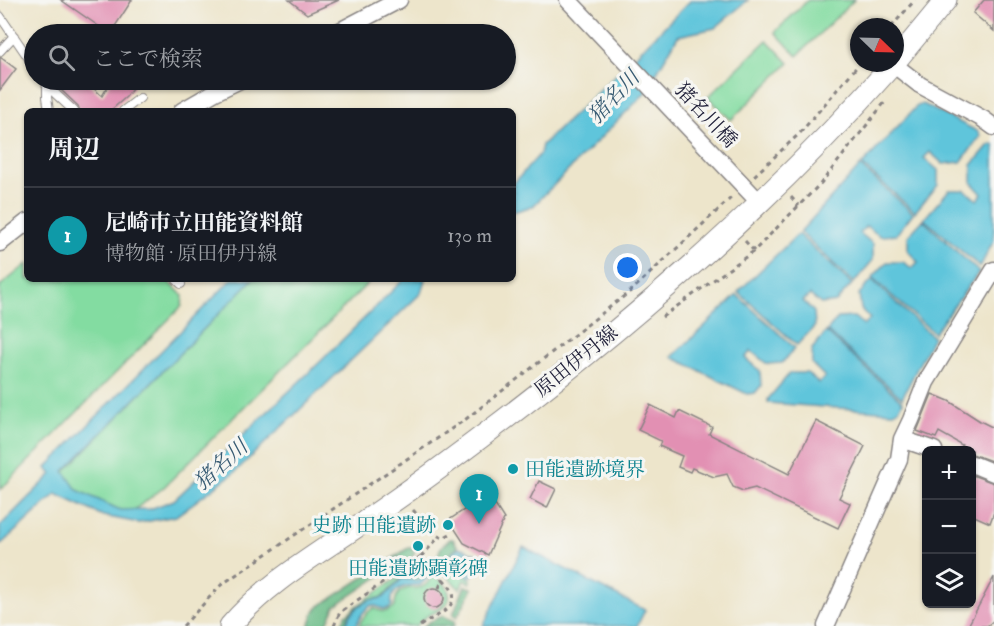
<!DOCTYPE html>
<html lang="ja">
<head>
<meta charset="utf-8">
<style>
  :root { --surface:#171b24; --page:#20242c; --text:#f1f3f6; --muted:#9ea1a6; --line:#363941; --accent:#0f766e }
  body { margin:0; font-family:"IM FELL Double Pica","Noto Serif JP",serif; background:var(--page); color:var(--text) }
  .controls { position:absolute; right:18px; bottom:18px; display:grid; overflow:hidden; border-radius:9px; box-shadow:0 2px 4px #0004 }
  .controls button { width:54px; height:54px; display:grid; place-items:center; padding:0; border:0; border-bottom:2px solid var(--line); background:var(--surface); color:var(--text); font:30px sans-serif }
  .compass { position:absolute; left:850px; top:18px; width:54px; height:54px; border-radius:50%; background:var(--surface); box-shadow:0 2px 4px #0004; rotate:113deg }
  .you { position:absolute; left:628px; top:268px; width:21px; height:21px; margin:-15px; border:4px solid #fff; border-radius:50%; background:#1a73e8; box-shadow:0 0 0 9px #1a73e833 }
  .badge { display:grid; place-items:center; width:39px; height:39px; border-radius:50%; background:var(--accent); color:#fff; font-size:20px; font-weight:700 }
  .pin { position:absolute; translate:-50% -50px; filter:drop-shadow(0 2px 3px #0008) }
  .pin::after { content:''; position:absolute; top:32px; width:21px; height:18px; background:inherit; clip-path:polygon(0 0,100% 0,50% 100%) }
  .list { margin:0; padding:0; list-style:none }
  h2 { display:flex; justify-content:space-between; align-items:center; height:78px; margin:0; padding:0 24px; font-size:26px }
  h2 small { font-size:20px; font-weight:400; color:var(--muted) }
  .list li { display:grid; grid-template-columns:39px 1fr auto; gap:18px; align-items:center; box-sizing:border-box; height:96px; padding:0 24px; border-top:2px solid var(--line) }
  .list b { display:block; font-size:22px; white-space:nowrap }
  .list p { margin:0; font-size:20px; white-space:nowrap; color:var(--muted) }
  .list em { font-size:20px; font-style:normal; color:var(--muted) }
  .icon { flex:none; width:33px; height:33px; fill:none; stroke:currentColor; stroke-width:2; stroke-linecap:round; stroke-linejoin:round }
  .map { position:relative; flex:none; width:994px; height:626px; overflow:hidden }
  .search { position:absolute; background:var(--surface); box-shadow:0 2px 4px #0004; left:24px; top:24px; width:492px; height:66px; display:flex; align-items:center; gap:15px; box-sizing:border-box; padding:0 21px; border-radius:33px; color:var(--muted); font-size:22px }
  .panel { position:absolute; background:var(--surface); box-shadow:0 2px 4px #0004; left:24px; top:108px; width:492px; height:174px; border-radius:9px }
  .map>svg:first-child { display:block }
</style>
</head>
<body>
<div class="map">
<svg width="994" height="626" viewBox="0 0 994 626">
  <rect width="100%" height="100%" fill="#f6f6f2"/>
  <filter id="ink" filterUnits="userSpaceOnUse"><feTurbulence type="fractalNoise" baseFrequency=".0167" numOctaves="2"/><feDisplacementMap in="SourceGraphic" scale="12" xChannelSelector="R" yChannelSelector="G"/><feConvolveMatrix kernelMatrix="1 2 1 2 8 2 1 2 1" color-interpolation-filters="sRGB"/></filter>
  <filter id="wash" filterUnits="userSpaceOnUse"><feTurbulence type="fractalNoise" baseFrequency=".008" numOctaves="4" result="noise"/><feDisplacementMap in="SourceGraphic" scale="24" xChannelSelector="R" yChannelSelector="G"/><feGaussianBlur stdDeviation="1.35" result="paint"/><feColorMatrix in="noise" values="0 0 0 0 0 0 0 0 0 0 0 0 0 0 0 0 0 1.4 0 .05"/><feComposite in="paint" operator="in"/></filter>
  <g filter="url(#wash)">
    <rect width="100%" height="100%" fill="#ede5cb"/>
    <path fill="#83dca1" stroke="#527f6e" stroke-width="1.5" d="M808 0H854L797 56 775 32Z
      M767 40 789 63 731 120 708 97Z
      M27 264V279H166L183 296 182 306 0 490V286Z
      M253 279H372L163 488 134 510H120L77 490 64 472Z
      M462 552 475 559 469 573 454 567 452 563Z
      M420 566 429 569C422 583 414 578 401 579L382 597 369 600 353 610 349 615 344 626H341L346 615 358 605 402 575Z
      M446 568 471 579 470 583 464 580 460 589C452 583 450 576 441 572Z
      M432 576C438 578 444 582 447 588 455 605 439 610 427 616 423 619 419 623 416 626H359C362 618 366 613 373 608 383 612 386 614 395 606 395 594 400 588 412 588 416 588 419 588 422 587 427 585 430 580 432 576Z"/>
    <path fill="#6abc87" stroke="#466f61" stroke-width="1.5" d="M450 539H453L458 547 452 552 449 560 444 561 440 564 436 560 441 547Z
      M408 548H411L415 553 413 556 404 562 399 557 388 564 389 570 335 606 326 626H309L315 610 318 607Z
      M465 586 472 588V590L457 617 453 614Z
      M443 616 455 621 454 626H424L429 622Z"/>
    <path fill="#5ec5db" stroke="#40748b" stroke-width="1.5" fill-rule="evenodd" d="M691 0H748L715 28 678 36 644 94 533 206 513 212V184L540 154 542 145 622 69Z
      M923 104 979 132 980 137 961 162 943 164 930 152 924 158 938 170V185L915 212 862 165 917 106Z
      M994 144V240L980 267 924 219 949 190H965L977 200 982 194 972 183V165L989 145Z
      M860 166 913 213 896 235 880 236 866 226 860 233 873 244V260L854 283 800 232Z
      M923 220 979 272 934 333 872 278 887 262H903L912 268 918 262 908 251V236Z
      M798 234 852 284 836 302 821 304 810 295 803 301 814 312 815 326 797 345 738 292Z
      M232 279H253L64 471 77 490 120 510 150 509 174 500 321 361 404 279H425L421 293 235 472 176 516 139 523 103 516 56 494 0 545V526L52 474 46 468Z
      M872 280 933 337 902 398 827 331 838 318 854 317 864 325 870 319 861 309 859 294Z
      M737 295 795 348 782 363 767 364 751 351 745 358 760 371 761 386 755 393 747 394 672 357Z
      M826 332 903 402 899 409 894 412 768 403V399L790 373H807L819 383 825 377 812 364V349Z
      M523 547 645 610 637 626H483Z
      M459 548H462L478 555 479 557 472 576 469 577 446 567 432 574 420 585C407 585 389 587 392 605 386 613 381 607 372 605 364 609 360 617 356 626H345L350 616 359 606 370 600 383 598 402 579 417 581 422 579 429 571 449 561 453 553ZM462 552 475 558 469 574 453 568 451 563Z"/>
    <g id="blocks">
      <path fill="#e290b3" d="M61 0H132L110 34Z
        M289 0H339L307 14Z
        M984 0H994V31L973 13Z
        M0 57 16 69 0 90Z
        M70 80H85L102 96 112 80H139L126 97 110 111H80L78 106 60 89Z
        M932 394 949 401 980 421 994 428V462L972 454V450H960L962 445 939 432 936 438 917 431Z
        M650 405 676 418 679 411 712 427 709 434 789 474 816 421 865 446 839 498 850 503 838 528 755 488 743 491 733 487 727 474 714 477 692 468 690 472 678 467 682 456 659 446 661 441 638 430Z
        M972 475 994 483V512L990 523 972 515Z
        M539 481 556 489 547 508 530 499Z
        M488 494 504 519 488 555 464 543 449 520Z
        M994 577V620L987 626H968Z
        M424 598a10 10 0 1 1 20 0a10 10 0 1 1-20 0Z"/>
    </g>
  </g>
  <g filter="url(#ink)">
    <use href="#blocks" fill-opacity="0" stroke="#888483" stroke-width="1.5"/>
    <g fill="none" stroke-linecap="round" stroke-linejoin="round">
      <defs>
        <path id="service" d="M0 16 34 66
          M0 51 14 36
          M44 80 47 86 74 111
          M47 86V97L49 111
          M123 111 140 98
          M176 279 181 284"/>
        <path id="minor" d="M568 0 759 202
          M334 34 399 0
          M893 64 920 85 983 119 994 127
          M182 111 215 92 240 80
          M0 243 27 222
          M902 439 934 450
          M972 464 994 473
          M826 626 899 459 902 439 911 420 926 382 994 270"/>
        <path id="tertiary" d="M895 62 946 0
          M230 626C265 585 311 558 355 528 398 499 439 469 480 438 629 326 771 203 894 63"/>
      </defs>
      <use href="#service" stroke="#888483" stroke-width="10"/>
      <use href="#minor" stroke="#888483" stroke-width="19"/>
      <use href="#tertiary" stroke="#888483" stroke-width="23"/>
      <path stroke="#888483" stroke-width="3" stroke-dasharray="4.5 4.5" stroke-linecap="butt" d="M891 27 915 0
        M754 176 800 133 860 63
        M791 197 799 206
        M745 241 754 251
        M662 317 754 251 821 183 885 102
        M413 510C422 520 430 534 443 538L450 534
        M421 557 439 537
        M439 588 443 578
        M183 626 221 585 466 419 632 290 732 197
        M334 626 340 612 421 557C427 562 432 567 437 573 446 583 462 594 448 608 440 616 429 619 420 626"/>
      <use href="#service" stroke="#fff" stroke-width="8"/>
      <use href="#minor" stroke="#fff" stroke-width="16"/>
      <use href="#tertiary" stroke="#fff" stroke-width="21"/>
    </g>
  </g>
  <g fill="#0f9aa8" stroke="#f6f6f2" stroke-width="2">
    <circle cx="513" cy="469" r="6"/>
    <circle cx="448" cy="525" r="6"/>
    <circle cx="418" cy="546" r="6"/>
  </g>
  <g text-anchor="middle" dominant-baseline="central" stroke-width="6" stroke-linejoin="round" paint-order="stroke">
    <g font-size="20" fill="#22223b" stroke="#f6f6f2">
      <text transform="translate(706 115) rotate(47)">猪名川橋</text>
      <text transform="translate(576 361) rotate(-39)">原田伊丹線</text>
    </g>
    <g font-size="20" fill="#0d838f" stroke="#f6f6f2" text-anchor="start">
      <text x="525" y="469">田能遺跡境界</text>
      <text x="436" y="525" text-anchor="end">史跡 田能遺跡</text>
      <text x="418" y="568" text-anchor="middle">田能遺跡顕彰碑</text>
    </g>
    <g font-size="21" font-style="italic" fill="#375b73" stroke="#f6f6f2">
      <text transform="translate(614 97) rotate(-47)">猪名川</text>
      <text transform="translate(221 465) rotate(-42)">猪名川</text>
    </g>
  </g>
</svg>
<div class="controls">
<button>+</button>
<button>−</button>
<button><svg class="icon" aria-label="layers" viewBox="0 0 24 24"><path d="M12 4l9 5-9 5-9-5zM3 14l9 5 9-5"/></svg></button>
</div>
<svg class="compass" viewBox="-18 -18 36 36"><path d="M0-13l5 13h-10z" fill="#e53935"/><path d="M0 13l5-13h-10z" fill="#9ea1a6"/></svg>
<div class="you"></div>
<div class="pin badge" style="left:479px;top:524px;background:#0f9aa8">1</div>
<div class="search"><svg class="icon" aria-label="search" viewBox="0 0 24 24"><circle cx="10" cy="10" r="6"/><path d="M15 15l6 6"/></svg>ここで検索</div>
<section class="panel">
<h2>周辺<small></small></h2>
<ul class="list">
<li><span class="badge" style="background:#0f9aa8">1</span><div><b>尼崎市立田能資料館</b><p>博物館 · 原田伊丹線</p></div><em>130 m</em></li>
</ul>
</section>
</div>
</body>
</html>
